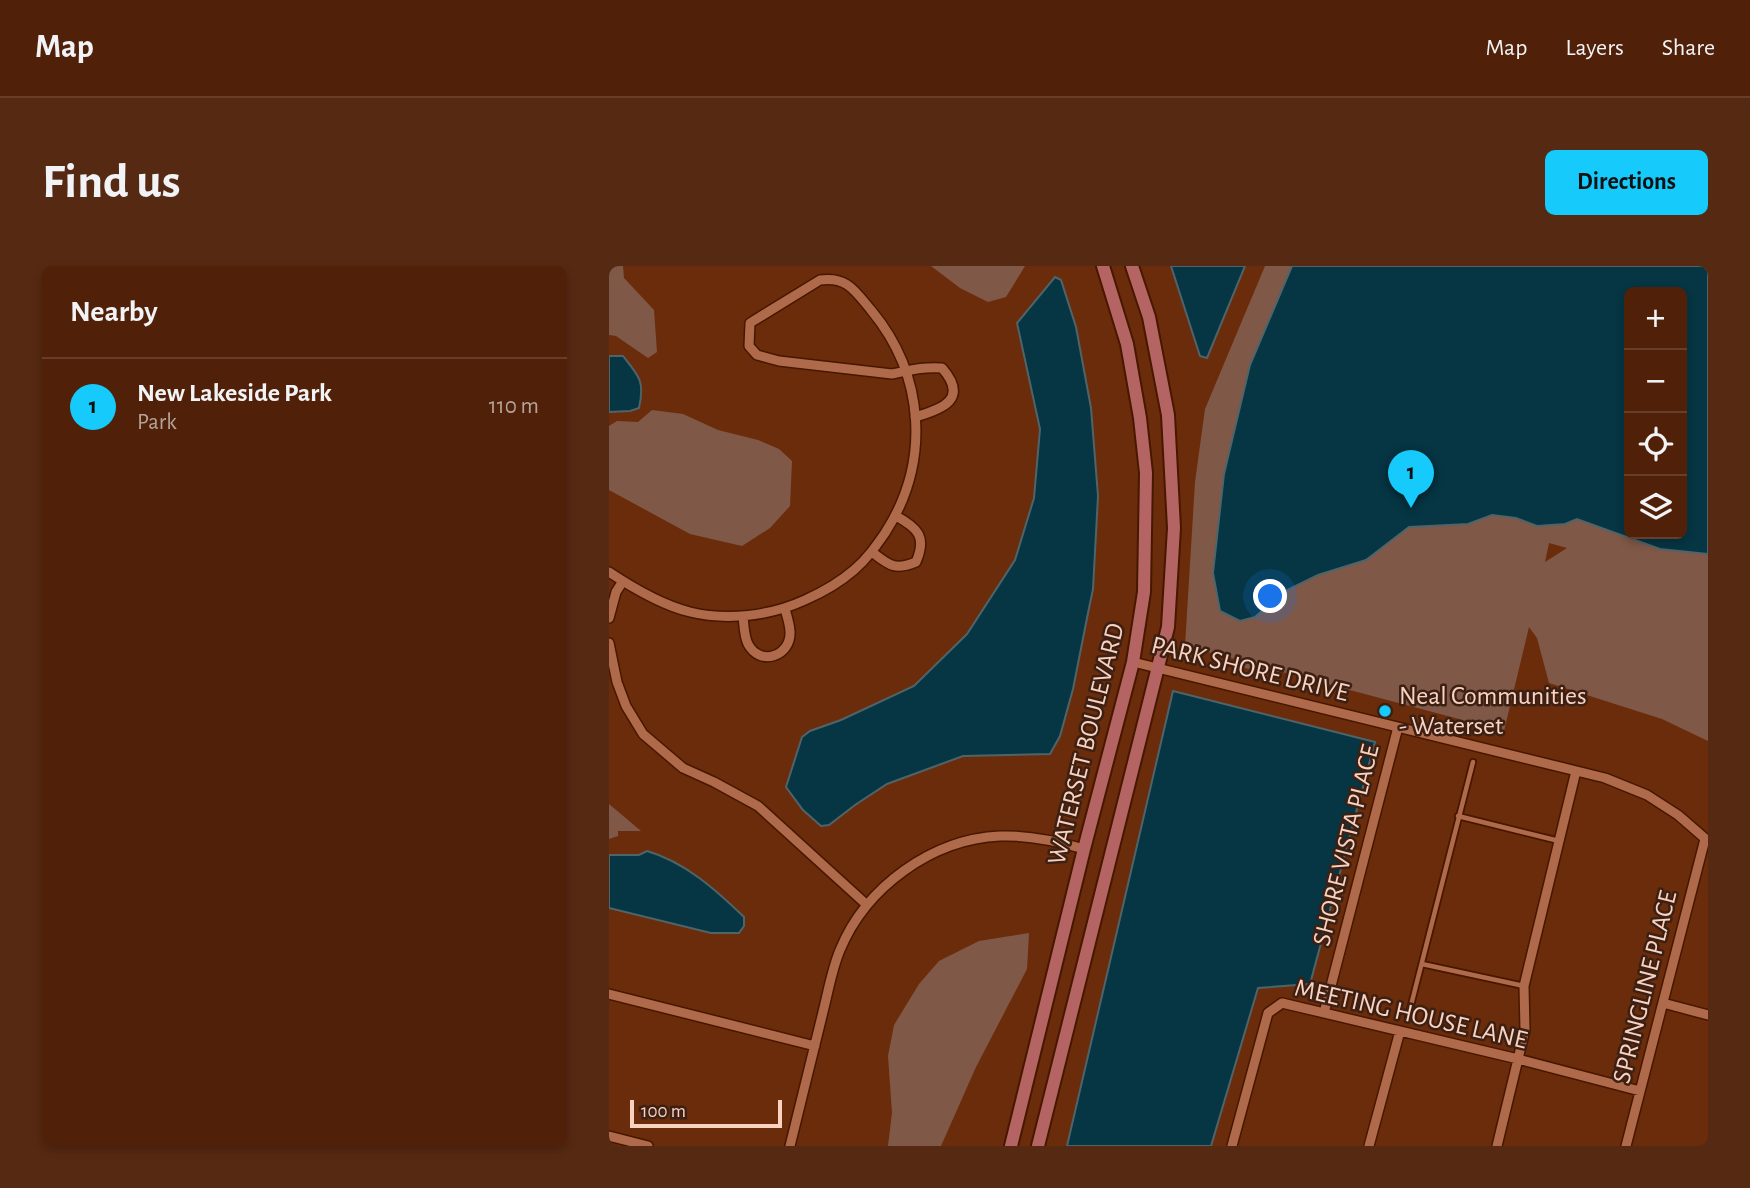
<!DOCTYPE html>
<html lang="en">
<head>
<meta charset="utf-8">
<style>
  :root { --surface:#502108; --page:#562912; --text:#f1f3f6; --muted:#b4a39c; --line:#673e29; --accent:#16cafb }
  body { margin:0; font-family:"Alegreya Sans",sans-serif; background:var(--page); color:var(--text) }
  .controls { position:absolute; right:21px; top:21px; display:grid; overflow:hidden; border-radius:10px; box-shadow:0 4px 10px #0003 }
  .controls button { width:63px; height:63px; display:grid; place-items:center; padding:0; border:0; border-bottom:2px solid var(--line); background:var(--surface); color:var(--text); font:35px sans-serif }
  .scale { position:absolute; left:21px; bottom:18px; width:152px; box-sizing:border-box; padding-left:7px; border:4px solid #f9d2c1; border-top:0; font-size:19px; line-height:24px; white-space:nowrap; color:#f9d2c1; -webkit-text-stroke:5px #3c2013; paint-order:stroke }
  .you { position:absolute; left:662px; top:331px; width:24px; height:24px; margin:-18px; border:5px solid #fff; border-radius:50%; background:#1a73e8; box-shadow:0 0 0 10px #1a73e833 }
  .badge { display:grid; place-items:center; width:46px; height:46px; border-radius:50%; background:var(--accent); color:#111; font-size:23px; font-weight:700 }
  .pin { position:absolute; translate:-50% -58px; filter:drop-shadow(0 2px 4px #0008) }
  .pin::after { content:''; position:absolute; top:37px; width:24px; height:21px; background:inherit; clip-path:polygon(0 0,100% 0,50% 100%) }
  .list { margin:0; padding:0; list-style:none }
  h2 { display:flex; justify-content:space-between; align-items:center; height:91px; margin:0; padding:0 28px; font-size:30px }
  h2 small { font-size:23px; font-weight:400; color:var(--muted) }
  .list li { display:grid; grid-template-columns:46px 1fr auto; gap:21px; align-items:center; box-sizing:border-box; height:98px; padding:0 28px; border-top:2px solid var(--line) }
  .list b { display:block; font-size:26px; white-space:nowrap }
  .list p { margin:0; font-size:23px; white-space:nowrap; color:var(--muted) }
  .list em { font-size:23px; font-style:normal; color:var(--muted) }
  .icon { flex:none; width:38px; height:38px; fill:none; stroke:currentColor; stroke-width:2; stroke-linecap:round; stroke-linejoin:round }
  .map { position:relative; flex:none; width:1099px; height:880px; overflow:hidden; border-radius:10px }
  header { display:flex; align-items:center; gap:42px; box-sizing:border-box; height:98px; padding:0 35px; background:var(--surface); border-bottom:2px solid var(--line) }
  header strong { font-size:33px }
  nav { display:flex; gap:38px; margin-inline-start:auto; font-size:24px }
  .intro { display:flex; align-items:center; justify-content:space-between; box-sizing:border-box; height:168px; padding:0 42px }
  h1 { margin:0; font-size:49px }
  .button { padding:18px 32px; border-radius:10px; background:var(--accent); color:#111; font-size:24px; font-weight:700 }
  main { display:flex; gap:42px; padding:0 42px }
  aside { flex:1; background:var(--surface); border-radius:10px; box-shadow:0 4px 10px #0003 }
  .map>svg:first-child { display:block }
</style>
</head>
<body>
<header>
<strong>Map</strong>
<nav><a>Map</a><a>Layers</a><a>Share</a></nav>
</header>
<div class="intro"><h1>Find us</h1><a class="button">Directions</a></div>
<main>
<aside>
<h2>Nearby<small></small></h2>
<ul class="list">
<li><span class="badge">1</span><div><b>New Lakeside Park</b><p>Park</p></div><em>110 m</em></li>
</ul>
</aside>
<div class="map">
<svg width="1099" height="880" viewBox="0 0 1099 880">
  <rect width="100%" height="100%" fill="#6b2c0b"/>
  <path fill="#805847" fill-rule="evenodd" d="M0 0H14L15 12 45 44 48 86 39 92 7 70 0 69Z
    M322 0H416L397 31 379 36 351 22Z
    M656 0H1099V475L1053 453 940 417 928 372 920 361 895 465 673 406H655L631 401 630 394 576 380 586 216 596 143ZM1020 26H1073V268H1020ZM940 277 958 282 936 296Z
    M43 144 74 148 109 164 149 174 170 183 183 195 181 240 161 262 133 280 81 268 0 224V160L8 155 29 156Z
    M0 538 32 565H9V570L0 573Z
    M420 667 418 703 367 801 332 880H279L283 847 279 790 285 759 310 718 330 695 370 675Z"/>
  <path fill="#063543" stroke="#4f6469" stroke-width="2" fill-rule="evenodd" d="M562 0H636L598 92 591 90Z
    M683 0H1099V288L1051 283 968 253 956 258 928 260 907 252 883 249 859 258 800 261 757 294 709 309 676 325 646 351 631 355 611 345 604 307 615 208 641 99ZM1020 26H1073V268H1020Z
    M446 11 452 14 467 61 482 142 489 230 484 323 479 347 464 423 451 470 441 488 354 490 278 518 246 539 220 559 212 560 194 544 177 521 193 471 201 465 232 454 305 420 358 368 406 294 425 232 431 163 408 57Z
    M0 90H14C30 110 36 115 30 142L21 145 0 146Z
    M564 425 766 476 701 718 649 722 602 880H458Z
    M38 585C76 596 107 624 135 651V660L130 667H102L0 642V589H30Z"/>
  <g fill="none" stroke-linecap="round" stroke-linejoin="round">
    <defs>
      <path id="lane" d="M849 550 950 575
        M813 698 915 720
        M799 751 864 496"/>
      <path id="street" d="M263 286C280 299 285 305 307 296 318 271 309 262 287 250
        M0 306C24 322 53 339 81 346 118 355 161 350 196 334 214 326 230 317 245 304 258 293 267 280 276 267 322 196 316 109 262 44 246 25 238 10 211 14L141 57 140 80 148 89 170 95 283 108C303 104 311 101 333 102 360 133 334 143 306 151
        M134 350C135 359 135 370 139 378 151 401 182 390 181 366 181 359 178 350 176 343
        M0 352 7 326 14 315
        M0 377 8 416 17 440 34 468 74 502 105 516 149 540 258 639
        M524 396 996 512 1038 529 1069 549 1099 575
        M0 728 206 780
        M1054 737 1099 749
        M715 747 789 461
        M0 870 39 880
        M181 880C192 835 203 791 214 746 219 726 223 703 231 684 257 621 323 573 391 570 420 569 448 575 475 583
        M623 880 659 747 673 737 909 793 1031 825
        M760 880 791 765
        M888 880 916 764 915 720 967 505
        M1017 880 1096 573"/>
      <path id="secondary" d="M402 880 475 583 524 396 535 326 537 207 531 152 518 78 494 0
        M429 880 559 361 565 262 559 149 540 51 523 0"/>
    </defs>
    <use href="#lane" stroke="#471700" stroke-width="8"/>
    <use href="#street" stroke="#471700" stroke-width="12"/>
    <use href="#secondary" stroke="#471700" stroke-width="16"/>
    <use href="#lane" stroke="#af694b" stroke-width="4.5"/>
    <use href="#street" stroke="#af694b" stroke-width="9"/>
    <use href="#secondary" stroke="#b46462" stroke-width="12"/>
  </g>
  <circle fill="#16cafb" stroke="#3c2013" stroke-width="2.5" cx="776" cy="445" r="7"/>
  <g text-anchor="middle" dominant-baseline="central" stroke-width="5" stroke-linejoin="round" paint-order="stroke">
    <g font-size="26" fill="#f9d2c1" stroke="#3c2013">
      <text transform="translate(641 403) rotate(14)">PARK SHORE DRIVE</text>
      <text transform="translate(477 478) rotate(-76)">WATERSET BOULEVARD</text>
      <text transform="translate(737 579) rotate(-76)">SHORE VISTA PLACE</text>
      <text transform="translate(1036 721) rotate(-76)">SPRINGLINE PLACE</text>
      <text transform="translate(802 748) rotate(13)">MEETING HOUSE LANE</text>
    </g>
    <g font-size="26" fill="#f9d2c1" stroke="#3c2013" text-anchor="start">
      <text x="790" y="430">Neal Communities<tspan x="790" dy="30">- Waterset</tspan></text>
    </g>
  </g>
</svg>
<div class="controls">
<button>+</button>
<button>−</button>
<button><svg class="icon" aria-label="locate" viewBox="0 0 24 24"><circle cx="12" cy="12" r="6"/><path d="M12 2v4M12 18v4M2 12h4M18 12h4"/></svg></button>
<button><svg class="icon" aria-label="layers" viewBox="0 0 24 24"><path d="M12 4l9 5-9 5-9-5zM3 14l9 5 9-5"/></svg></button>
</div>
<div class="scale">100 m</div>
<div class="you"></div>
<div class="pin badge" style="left:802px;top:242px">1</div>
</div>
</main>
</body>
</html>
